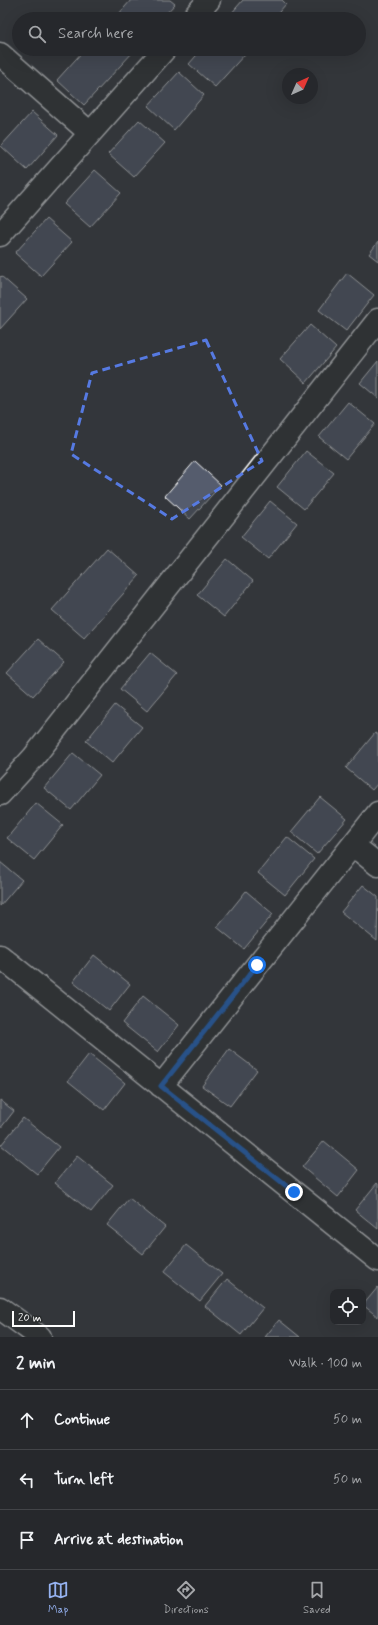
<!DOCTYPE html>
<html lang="en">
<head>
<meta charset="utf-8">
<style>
  :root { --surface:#26282c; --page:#323438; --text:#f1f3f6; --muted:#a4a6a9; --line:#424448; --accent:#95b2f1 }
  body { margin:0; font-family:Mynerve,sans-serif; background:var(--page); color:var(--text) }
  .controls { position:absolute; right:12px; bottom:12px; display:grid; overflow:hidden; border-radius:8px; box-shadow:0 4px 16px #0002 }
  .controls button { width:36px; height:36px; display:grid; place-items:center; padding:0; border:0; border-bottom:1px solid var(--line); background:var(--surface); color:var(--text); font:20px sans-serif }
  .compass { position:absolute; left:282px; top:68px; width:36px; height:36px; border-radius:50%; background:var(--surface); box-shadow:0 4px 16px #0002; rotate:45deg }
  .scale { position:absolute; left:12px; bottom:10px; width:63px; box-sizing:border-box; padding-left:4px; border:2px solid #fff; border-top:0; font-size:11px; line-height:14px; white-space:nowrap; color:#fff; -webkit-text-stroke:3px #2a2d2e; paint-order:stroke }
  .stop { position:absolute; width:12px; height:12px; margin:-9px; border:3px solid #1a73e8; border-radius:50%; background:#fff }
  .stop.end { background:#1a73e8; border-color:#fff; box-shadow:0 1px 4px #0008 }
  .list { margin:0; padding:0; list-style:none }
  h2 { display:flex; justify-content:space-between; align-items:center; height:52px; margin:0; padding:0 16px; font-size:17px }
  h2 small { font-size:13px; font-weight:400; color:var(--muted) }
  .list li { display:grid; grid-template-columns:26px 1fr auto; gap:12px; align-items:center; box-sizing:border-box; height:60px; padding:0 16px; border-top:1px solid var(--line) }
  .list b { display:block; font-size:15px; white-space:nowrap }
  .list em { font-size:13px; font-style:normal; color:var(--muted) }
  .icon { flex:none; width:22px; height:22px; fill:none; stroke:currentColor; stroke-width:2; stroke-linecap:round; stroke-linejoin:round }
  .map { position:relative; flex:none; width:378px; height:1337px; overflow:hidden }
  .search { position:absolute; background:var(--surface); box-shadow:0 4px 16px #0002; left:12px; right:12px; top:12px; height:44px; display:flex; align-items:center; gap:10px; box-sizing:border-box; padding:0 14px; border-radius:22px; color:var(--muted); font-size:15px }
  .sheet { height:232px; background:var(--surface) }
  nav { display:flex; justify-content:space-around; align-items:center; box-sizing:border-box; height:56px; border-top:1px solid var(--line); background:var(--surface); font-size:11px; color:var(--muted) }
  nav a { display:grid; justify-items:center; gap:2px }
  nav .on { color:var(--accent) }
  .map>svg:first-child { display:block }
</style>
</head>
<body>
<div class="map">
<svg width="378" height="1337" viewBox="0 0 378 1337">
  <rect width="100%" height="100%" fill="#33363b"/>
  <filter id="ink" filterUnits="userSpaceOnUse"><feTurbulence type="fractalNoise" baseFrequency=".025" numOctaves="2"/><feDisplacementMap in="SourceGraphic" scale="8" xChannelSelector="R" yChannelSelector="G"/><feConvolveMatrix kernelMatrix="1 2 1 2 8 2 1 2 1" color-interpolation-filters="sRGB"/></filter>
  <g filter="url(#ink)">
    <path fill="#555c6d" stroke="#fff" d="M131 0H170L175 4 161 19H123L118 15Z
      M243 0H282L286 4 273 19H234L230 15Z
      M85 49H132L134 51 84 105 57 80Z
      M202 49H241L246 53 215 87 189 64Z
      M179 72 204 95 174 130 148 106Z
      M32 112 58 135 27 170 1 146Z
      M139 120 165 143 134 177 108 154Z
      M95 170 121 193 90 227 64 204Z
      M46 219 72 242 41 276 15 253Z
      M378 242V261L369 254Z
      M347 273 374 295 346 331 319 310Z
      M1 276 27 299 0 329V277Z
      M310 325 336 348 306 383 280 359Z
      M378 361V398L360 383Z
      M348 402 375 424 346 459 319 437Z
      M306 451 334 473 304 509 277 487Z
      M195 461 221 485 190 519 165 496Z
      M270 501 297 523 268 559 241 537Z
      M107 548 139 576 84 638 52 610Z
      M227 559 253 581 224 617 197 595Z
      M38 639 64 662 33 696 7 673Z
      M150 653 177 675 147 711 120 689Z
      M115 705 142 727 112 763 86 741Z
      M375 733 378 735V783L372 790 346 768Z
      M73 753 100 775 71 810 44 788Z
      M320 797 347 819 317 854 291 832Z
      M36 803 63 825 34 860 7 838Z
      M287 837 314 859 285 895 258 873Z
      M0 862 22 880 0 906Z
      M363 885 378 897 377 941 341 912Z
      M246 891 273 914 244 949 217 927Z
      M94 955 130 984 109 1011 73 982Z
      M143 996 179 1025 158 1052 122 1023Z
      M229 1049 257 1070 230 1106 202 1086Z
      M89 1054 125 1083 104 1110 68 1081Z
      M0 1100 14 1111 0 1129Z
      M23 1118 59 1147 37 1174 1 1145Z
      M324 1141 359 1170 338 1197 302 1167Z
      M77 1156 113 1185 91 1212 55 1183Z
      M377 1183 378 1184V1229L355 1210Z
      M129 1198 165 1227 143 1254 107 1225Z
      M186 1245 222 1274 200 1301 164 1272Z
      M227 1279 263 1308 241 1335 205 1306Z
      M378 1287V1317L363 1305Z
      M279 1320 300 1337H265Z"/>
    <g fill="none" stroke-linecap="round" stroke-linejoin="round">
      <defs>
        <path id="minor" d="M192 19 209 0
          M0 54 90 133
          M0 235 165 49
          M0 794 33 758 378 320
          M353 845 378 865
          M0 956 378 1260
          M161 1086 378 813
          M0 1308 40 1337"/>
      </defs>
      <use href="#minor" stroke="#fff" stroke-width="25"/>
      <use href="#minor" stroke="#2a2d2e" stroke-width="22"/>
    </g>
  </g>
  <g fill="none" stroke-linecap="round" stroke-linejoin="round" filter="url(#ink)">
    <path stroke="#1a73e8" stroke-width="5" d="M257 965 161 1086 294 1192"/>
  </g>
  <path d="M0 0H378V1337H0ZM206 340 262 461 172 519 71 454 92 373Z" fill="#33363b" fill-opacity=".55" fill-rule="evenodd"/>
  <path fill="none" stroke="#567ae2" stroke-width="3" stroke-dasharray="8 5" stroke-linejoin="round" d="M206 340 262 461 172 519 71 454 92 373Z"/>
</svg>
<div class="controls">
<button><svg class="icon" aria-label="locate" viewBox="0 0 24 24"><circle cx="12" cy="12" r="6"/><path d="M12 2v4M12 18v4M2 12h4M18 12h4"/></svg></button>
</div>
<svg class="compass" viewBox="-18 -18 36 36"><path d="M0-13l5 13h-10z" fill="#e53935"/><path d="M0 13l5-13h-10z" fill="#a4a6a9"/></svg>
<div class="scale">20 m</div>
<div class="stop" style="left:257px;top:965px"></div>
<div class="stop end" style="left:294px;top:1192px"></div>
<div class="search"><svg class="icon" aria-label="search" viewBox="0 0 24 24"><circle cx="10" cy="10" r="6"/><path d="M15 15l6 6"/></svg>Search here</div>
</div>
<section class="sheet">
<h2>2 min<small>Walk · 100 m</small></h2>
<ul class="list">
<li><svg class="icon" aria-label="ahead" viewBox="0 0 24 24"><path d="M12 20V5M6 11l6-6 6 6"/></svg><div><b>Continue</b></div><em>50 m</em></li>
<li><svg class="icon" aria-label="left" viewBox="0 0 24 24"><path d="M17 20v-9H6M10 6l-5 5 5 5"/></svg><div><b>Turn left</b></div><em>50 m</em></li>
<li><svg class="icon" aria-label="arrive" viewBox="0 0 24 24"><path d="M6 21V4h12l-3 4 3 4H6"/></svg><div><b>Arrive at destination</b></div></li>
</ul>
</section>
<nav>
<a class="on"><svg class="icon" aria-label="map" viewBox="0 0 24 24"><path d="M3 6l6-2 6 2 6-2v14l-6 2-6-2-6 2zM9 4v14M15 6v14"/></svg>Map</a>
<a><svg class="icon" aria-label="directions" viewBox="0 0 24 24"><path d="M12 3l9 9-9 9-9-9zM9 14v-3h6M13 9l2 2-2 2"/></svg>Directions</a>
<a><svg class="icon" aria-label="saved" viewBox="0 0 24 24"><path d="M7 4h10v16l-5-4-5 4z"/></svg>Saved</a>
</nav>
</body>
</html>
